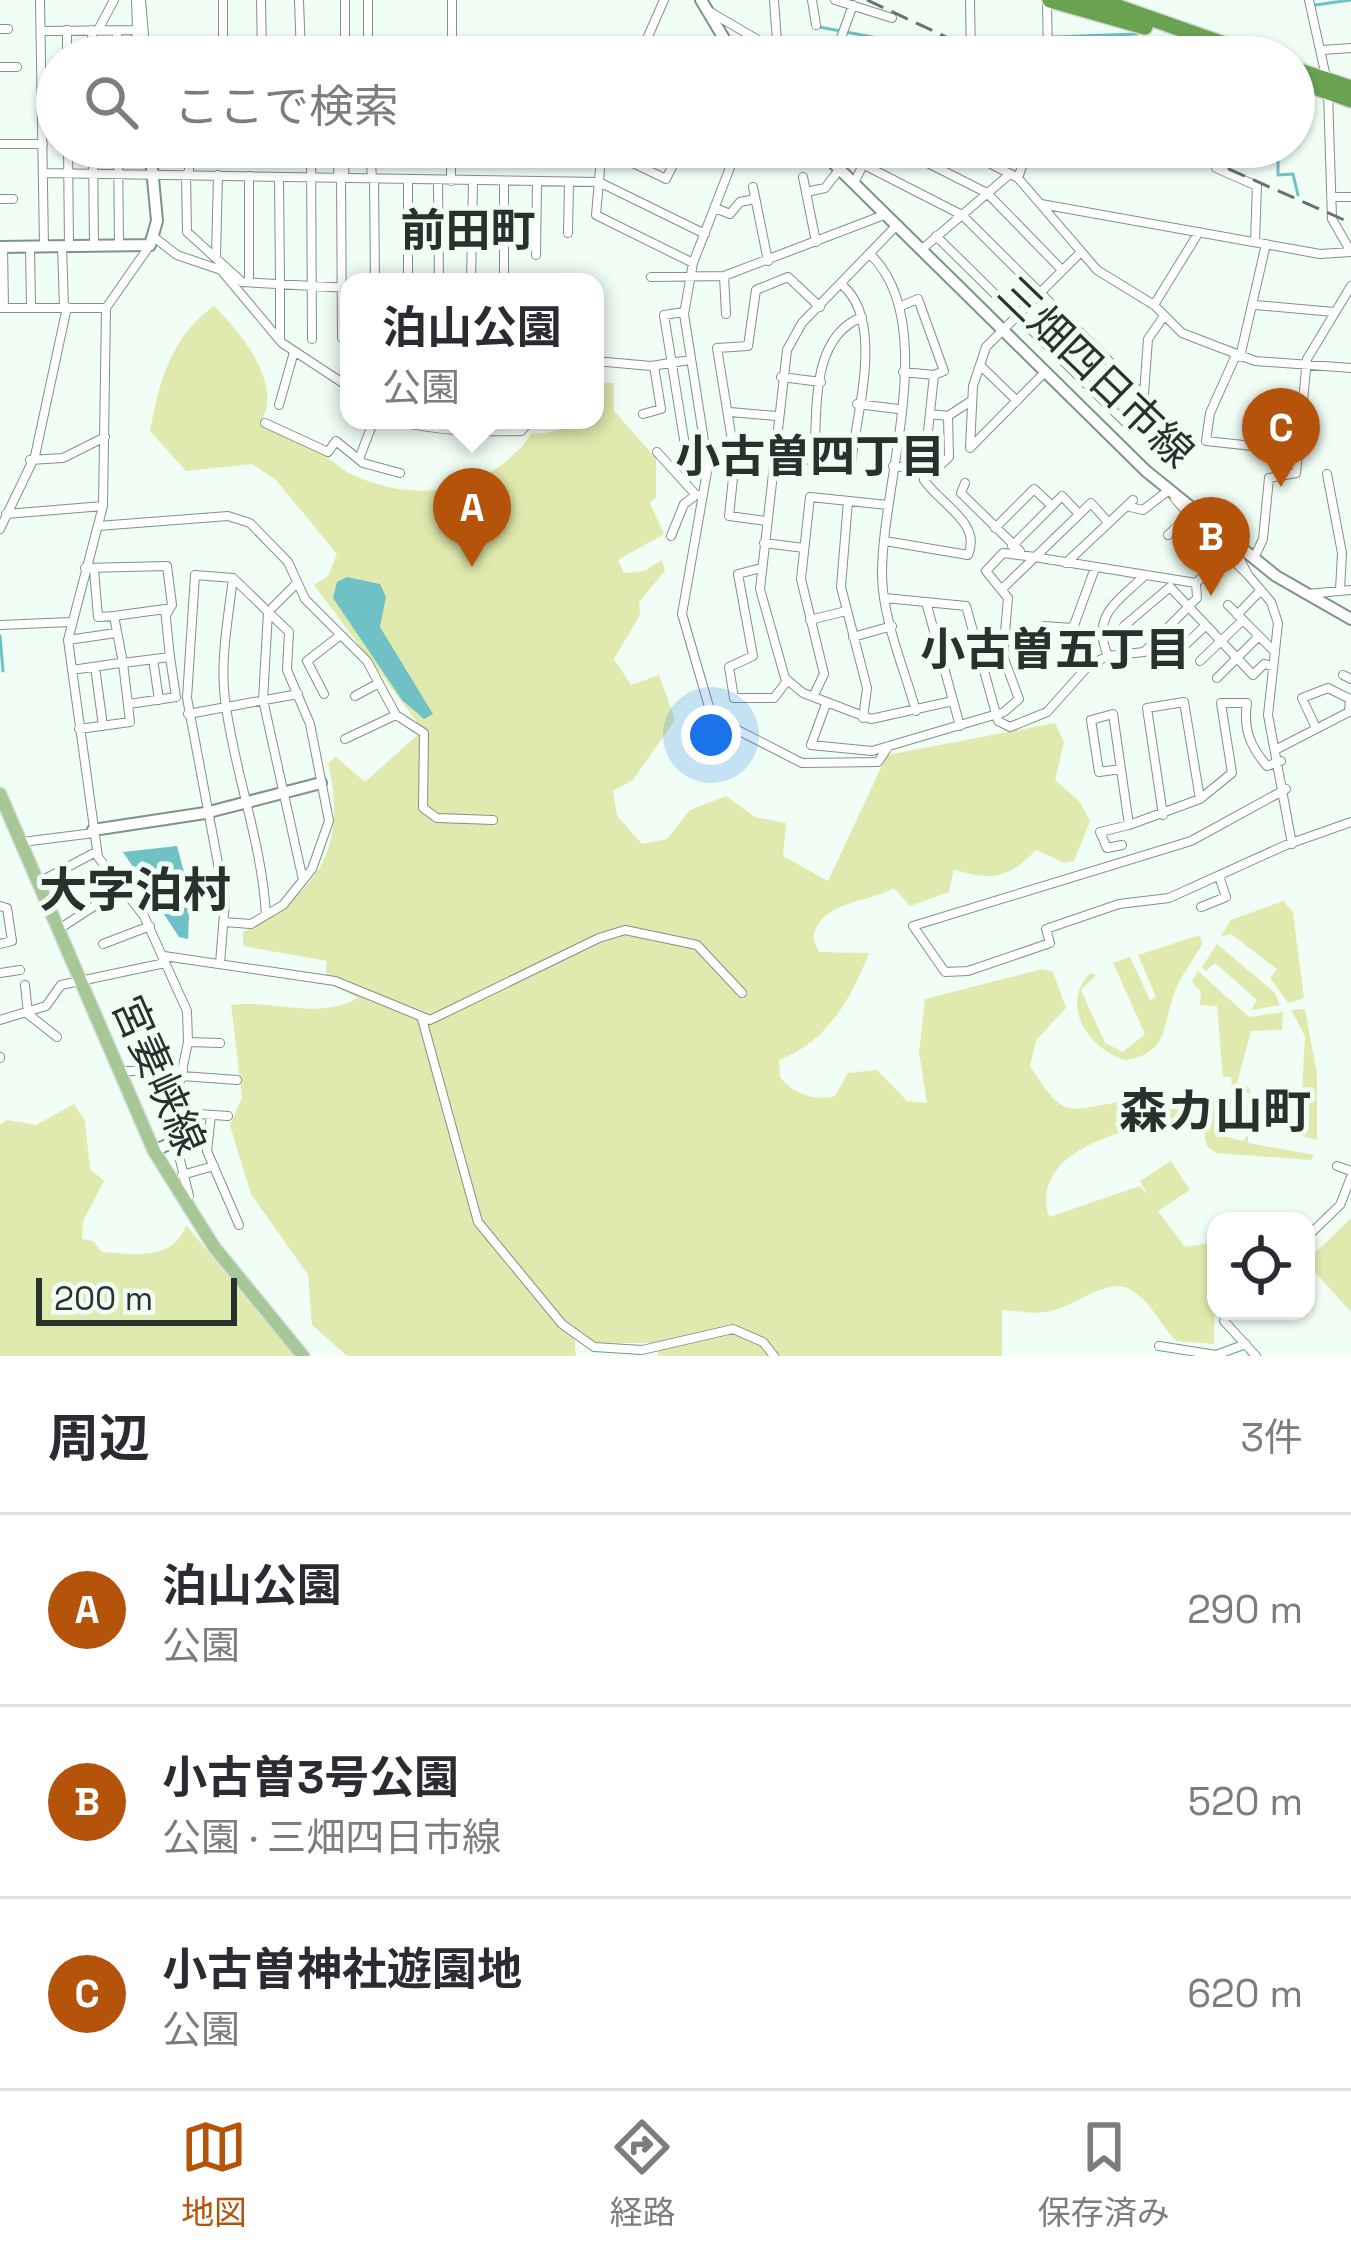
<!DOCTYPE html>
<html lang="ja">
<head>
<meta charset="utf-8">
<style>
  :root { --surface:#fff; --page:#f7f7f7; --text:#2b2b33; --muted:#7c7c81; --line:#e1e1e2; --accent:#b45309 }
  body { margin:0; font-family:"Space Grotesk","Noto Sans JP",sans-serif; background:var(--page); color:var(--text) }
  .controls { position:absolute; right:36px; bottom:36px; display:grid; overflow:hidden; border-radius:24px; box-shadow:0 3px 9px #0004 }
  .controls button { width:108px; height:108px; display:grid; place-items:center; padding:0; border:0; border-bottom:3px solid var(--line); background:var(--surface); color:var(--text); font:60px sans-serif }
  .scale { position:absolute; left:36px; bottom:30px; width:201px; box-sizing:border-box; padding-left:12px; border:6px solid #28312c; border-top:0; font-size:33px; line-height:42px; white-space:nowrap; color:#28312c; -webkit-text-stroke:9px #f0fef5; paint-order:stroke }
  .you { position:absolute; left:711px; top:735px; width:42px; height:42px; margin:-30px; border:9px solid #fff; border-radius:50%; background:#1a73e8; box-shadow:0 0 0 18px #1a73e833 }
  .badge { display:grid; place-items:center; width:78px; height:78px; border-radius:50%; background:var(--accent); color:#fff; font-size:39px; font-weight:700 }
  .pin { position:absolute; translate:-50% -99px; filter:drop-shadow(0 3px 6px #0008) }
  .pin::after { content:''; position:absolute; top:63px; width:42px; height:36px; background:inherit; clip-path:polygon(0 0,100% 0,50% 100%) }
  .popup { position:absolute; left:340px; top:273px; width:264px; height:156px; box-sizing:border-box; display:grid; place-content:center; border-radius:24px; background:var(--surface); filter:drop-shadow(0 3px 9px #0005); font-size:39px; white-space:nowrap; color:var(--muted) }
  .popup b { font-size:45px; color:var(--text) }
  .popup::after { content:''; position:absolute; left:50%; top:100%; margin-left:-24px; border:24px solid transparent; border-top-color:var(--surface) }
  .list { margin:0; padding:0; list-style:none }
  h2 { display:flex; justify-content:space-between; align-items:center; height:156px; margin:0; padding:0 48px; font-size:51px }
  h2 small { font-size:39px; font-weight:400; color:var(--muted) }
  .list li { display:grid; grid-template-columns:78px 1fr auto; gap:36px; align-items:center; box-sizing:border-box; height:192px; padding:0 48px; border-top:3px solid var(--line) }
  .list b { display:block; font-size:45px; white-space:nowrap }
  .list p { margin:0; font-size:39px; white-space:nowrap; color:var(--muted) }
  .list em { font-size:39px; font-style:normal; color:var(--muted) }
  .icon { flex:none; width:66px; height:66px; fill:none; stroke:currentColor; stroke-width:2; stroke-linecap:round; stroke-linejoin:round }
  .map { position:relative; flex:none; width:1351px; height:1356px; overflow:hidden }
  .search { position:absolute; background:var(--surface); box-shadow:0 3px 9px #0004; left:36px; right:36px; top:36px; height:132px; display:flex; align-items:center; gap:30px; box-sizing:border-box; padding:0 42px; border-radius:66px; color:var(--muted); font-size:45px }
  .sheet { height:732px; background:var(--surface) }
  nav { display:flex; justify-content:space-around; align-items:center; box-sizing:border-box; height:168px; border-top:3px solid var(--line); background:var(--surface); font-size:33px; color:var(--muted) }
  nav a { display:grid; justify-items:center; gap:6px }
  nav .on { color:var(--accent) }
  .map>svg:first-child { display:block }
</style>
</head>
<body>
<div class="map">
<svg width="1351" height="1356" viewBox="0 0 1351 1356">
  <rect width="100%" height="100%" fill="#f0fef5"/>
  <path fill="#e0eaae" d="M490 37 533 38 540 57H460L461 41Z
    M214 306C239 331 281 380 263 418 279 431 292 437 311 446 325 452 335 466 349 473 415 506 491 493 532 433 552 437 572 420 595 420V382L614 383V411L656 458V498L650 503 664 534 618 560 624 573 644 571 662 560 665 571 639 602 640 615 614 659 631 685 659 675 675 720 633 780 613 791 617 816 642 844 667 839 690 810 726 796 755 817 786 823 783 856 828 881 887 755 1055 723 1064 742 1055 780 1079 801 1090 821 1074 861 1065 863 1036 850C1010 878 989 882 954 869L949 892 910 906 894 888C866 904 821 900 813 938L819 952 869 953C851 999 827 1042 779 1060L780 1077C791 1093 816 1102 835 1096L848 1073 877 1070 907 1101 927 1103 919 1052 925 999 1043 969 1053 972 1066 1008 1036 1040 1030 1066C1062 1114 1061 1114 1117 1102L1126 1109 1178 1100 1184 1117C1135 1127 1028 1147 1049 1217L1140 1186 1148 1196 1140 1181 1171 1161 1190 1190 1158 1211 1185 1247 1216 1242 1214 1344 1176 1341C1160 1324 1152 1303 1131 1290 1109 1276 1075 1306 1051 1311 1035 1315 1018 1311 1002 1310V1356H658L657 1343H599L574 1335 576 1356H347L312 1325 308 1275 251 1194 230 1126 242 1097 231 1005C275 999 315 1021 358 998L325 982 327 961 243 946V932C319 893 348 847 328 763L336 757 365 782 423 730 314 585 328 576 337 554 276 480 252 464 186 471 150 431C160 380 170 338 214 306Z
    M1283 901 1293 912 1304 998 1288 1003 1270 978 1277 969 1231 934 1221 936 1231 920Z
    M1200 935 1202 945C1192 961 1179 978 1173 997 1162 1030 1167 1054 1125 1060 1089 1049 1059 1006 1090 973L1096 975 1081 990 1105 1043 1123 1052 1145 1034 1113 963 1130 957 1150 1000 1156 997 1138 955Z
    M1217 944 1275 993 1280 1005 1251 1010 1257 1000 1215 963 1206 971 1202 967Z
    M1198 971 1249 1017 1283 1012 1282 1030 1251 1031 1237 1083 1249 1087 1251 1094 1232 1088 1231 1077H1223L1217 1006 1200 1005 1201 991 1192 982Z
    M1305 1009 1317 1074V1140L1291 1133 1288 1120 1255 1123 1247 1132 1218 1123 1215 1133 1242 1141 1248 1136V1143L1314 1155 1311 1160 1216 1153 1207 1146 1195 1096 1263 1103 1266 1092 1302 1093 1305 1036 1291 1010Z
    M74 1104 85 1121 90 1169 104 1181 83 1221 82 1239 93 1241 102 1252C134 1254 173 1262 186 1225L294 1356H0V1125L7 1120 36 1125Z
    M1351 1218V1312L1306 1262Z"/>
  <path fill="#6fc1c6" d="M347 577 380 584 386 597 380 627 433 714 424 719 402 700 333 598 337 582Z
    M177 846 190 895 188 939 179 937 123 852Z"/>
  <g fill="none" stroke-linecap="round" stroke-linejoin="round">
    <path stroke="#6fc1c6" stroke-width="3" d="M1315 5 1351 0
      M819 27 878 38 966 39
      M1053 37 1137 34
      M975 39 1043 38
      M1278 147V175L1293 174 1298 195
      M0 636 3 671"/>
    <defs>
      <path id="street" d="M40 0 44 247
        M223 0V57
        M261 0 262 57
        M299 0 301 57
        M368 0V57
        M774 0 778 56
        M812 0 816 25
        M835 0 892 18
        M970 0 971 57
        M1047 0 1048 57
        M1309 0 1326 77
        M707 10 787 57
        M0 29H8
        M67 30V57
        M92 30 93 57
        M98 30 114 0
        M117 30V57
        M41 31 137 30 136 0
        M138 36 144 35 141 0
        M1323 50 1351 48
        M345 57V0
        M452 57V0
        M639 57 664 0
        M834 57 853 5
        M0 67H17
        M1328 92 1332 219 1351 252
        M42 102H57
        M0 144H43
        M68 147 69 246
        M93 147 94 246
        M118 147 119 246
        M311 147 312 339
        M370 147 372 179
        M602 147 596 215 693 263
        M713 147 733 157
        M738 147 693 263 684 314 708 466 682 614 712 717 802 763 878 762 888 747
        M829 147 962 215 1143 395 1138 416
        M896 147 987 193 1061 269
        M958 147 1018 178 1097 270 1154 305 1182 333 1255 361 1351 368
        M602 148 666 179 682 147
        M737 149 762 156 811 147
        M1216 168 1257 186 1255 242
        M43 173 599 182 705 234
        M186 174 187 232 242 282 349 288
        M189 174V147
        M249 176V282
        M279 177 280 282
        M803 177 806 192
        M338 178 339 147
        M341 178 342 338
        M344 178 345 147
        M1018 178 1029 147
        M374 179 375 282
        M408 180V282
        M438 181 439 282
        M451 181V147
        M854 183 872 147
        M753 187 768 261
        M1331 197H1351
        M0 199H13
        M1041 204 1320 254 1351 252
        M715 208 730 214 740 202 755 199
        M896 226 802 323 787 350 760 589 785 678 803 693 871 719 953 701
        M568 233 569 182
        M936 236 1125 422
        M155 238 177 255 221 270 282 343 349 387
        M816 242 806 192 825 188 839 170
        M150 245 106 308 103 506 68 640 98 857 144 916 187 1011 188 1042 171 1124 189 1196
        M62 246 64 307
        M3 247 4 308
        M30 247 31 307
        M921 250 1010 174
        M870 254C942 323 881 484 882 576 883 620 904 668 916 711
        M536 255 537 182
        M216 257 218 175
        M724 276 726 314
        M651 277 724 276 884 215
        M471 282 473 182
        M504 282V182
        M1154 305 1199 232
        M1255 305 1334 312
        M901 306 918 299 944 371 934 375 903 372
        M0 308H106
        M684 312 664 315 688 464 707 461
        M280 339V288
        M1236 355 1210 413 1206 441 1299 451
        M1240 357 1266 244
        M595 361 651 366 690 360
        M982 367 1017 401
        M781 377 821 382
        M1144 394 1148 339 1164 316
        M857 404 898 409
        M279 405 294 352
        M730 412 776 416
        M643 414 661 409 654 366
        M948 416 971 401
        M392 420C436 431 476 432 521 431L531 420
        M265 423 328 452 336 441 363 463 400 473
        M971 447 1045 372
        M970 448 973 386 986 347 1081 252
        M657 452 696 495H703
        M773 456 851 464C856 414 886 320 841 284
        M359 459 374 420
        M30 460 63 458 105 437
        M814 460C818 412 809 338 862 317
        M893 466 924 469 934 375
        M1327 474 1342 553 1340 590
        M965 483 961 493 1020 551
        M848 501 841 587 867 688 863 718
        M1130 507 1143 510 1169 490
        M6 514 103 506
        M766 521 729 516 735 459 717 348 748 346 756 290 788 277 820 307
        M98 526 228 516 250 523 288 562 305 599 367 661 396 715 424 733 423 808 437 818 493 820
        M995 528 1034 489 1052 506
        M0 529 35 456 67 307
        M1168 535 1188 516
        M671 536 684 504 696 495
        M885 541 968 555C982 523 941 505 924 480L949 457 948 416 930 414
        M1231 542 1248 575 1271 602 1278 623 1268 715 1292 844
        M764 543 804 548
        M1215 543 1247 574
        M1012 546 1062 496 1079 514
        M1034 557 1196 583 1214 566V542L1175 499
        M1254 558 1263 539 1269 478 1296 473 1307 359 1351 286
        M1066 563 1133 500
        M85 568 167 566 172 605 166 615
        M761 568 738 574 753 656 729 667 734 698H774L787 681
        M94 570 98 617 114 616
        M233 578C228 620 219 664 226 707 236 777 262 844 266 915
        M1003 588 1091 503 1107 521
        M1307 594 1351 590
        M885 598 966 606 998 721 1010 727 1047 712 1089 665 1108 656 1144 652 1197 598 1196 583
        M926 602 960 726
        M1228 605 1275 652
        M273 607 297 583
        M268 612 263 700 303 880
        M1237 615 1261 590
        M810 620 846 611
        M0 625 70 622
        M1043 626 1073 628 1095 568
        M1124 626 1170 587 1253 675 1264 664 1273 666
        M853 637 892 626
        M68 640 116 633
        M1154 642 1173 657
        M1185 645 1205 626
        M1108 656C1091 616 1116 603 1143 577
        M153 659 159 700
        M1200 661 1242 621
        M95 667 103 726
        M72 670 120 663
        M1343 675 1351 679
        M1217 678 1257 638
        M324 694 307 661 338 637
        M355 696 379 683
        M813 697 824 674 801 579 810 497 888 505
        M129 704 176 697 170 657
        M826 704 811 745 872 751 1004 712 1019 699 1003 656 1008 598 986 571 1003 553 1035 557
        M188 714 298 694
        M79 729 130 722 123 663 170 657 165 609 114 616 123 663
        M345 739 396 715
        M1277 749 1349 712 1350 699 1328 688 1302 698 1316 728
        M1121 769 1099 772 1091 720 1113 714 1129 825 1200 799 1232 773 1221 703H1247C1243 729 1250 746 1267 766L1281 761
        M1286 789 1191 841 913 926 945 972 968 971 1050 943 1046 929 1119 904 1169 898 1286 845 1351 822
        M1163 815 1147 708 1184 702 1200 799
        M22 842 94 833
        M1122 845 1107 848 1100 832 1129 825
        M39 882 96 852
        M0 906 7 908 12 941 0 944
        M1201 907 1226 897 1219 876
        M59 929 122 888
        M103 944 150 926
        M164 956 335 981 430 1020 599 938 625 930 697 945 742 993
        M220 964 225 901 187 698 195 575 233 578 289 632 287 670 310 724 329 821 312 869 283 905 251 924 224 922
        M0 973 20 970
        M25 985 28 1014 57 1037
        M422 1019 478 1222 562 1324 594 1347 642 1350 733 1329 763 1342 774 1356
        M0 1020 46 1006 61 985 165 963
        M188 1042 220 1043
        M0 1057V1058
        M120 1071H183
        M182 1076 237 1080
        M171 1112 228 1116
        M211 1115 207 1151 239 1225
        M1337 1166 1351 1171
        M182 1175 214 1166
        M1306 1238 1340 1205 1351 1177
        M1228 1311 1224 1321 1256 1356
        M1159 1346 1216 1355 1246 1344"/>
      <path id="secondary" d="M701 0 735 57
        M137 30 140 57
        M817 147 1146 471 1276 576 1351 619
        M0 247 150 245 157 221 150 147
        M93 830 205 813 321 783
        M154 1151 173 1142"/>
      <path id="primary" d="M0 794 154 1151 214 1247 303 1356"/>
      <path id="highway" d="M1050 0 1145 27
        M1070 0 1107 13
        M1098 0 1261 57
        M1191 43 1228 57
        M1294 69 1351 88
        M1294 80 1351 100"/>
    </defs>
    <use href="#street" stroke="#7d9486" stroke-width="10"/>
    <use href="#secondary" stroke="#7d9486" stroke-width="14"/>
    <use href="#primary" stroke="#d8dad9" stroke-width="15"/>
    <use href="#highway" stroke="#d8dad9" stroke-width="18"/>
    <use href="#street" stroke="#fff" stroke-width="8"/>
    <use href="#secondary" stroke="#fff" stroke-width="10"/>
    <use href="#primary" stroke="#a5c896" stroke-width="12"/>
    <use href="#highway" stroke="#69a350" stroke-width="15"/>
    <path stroke="#67726b" stroke-width="3" stroke-dasharray="18 9" stroke-linecap="butt" d="M867 0 989 57
      M1179 147 1351 223"/>
  </g>
  <g text-anchor="middle" dominant-baseline="central" stroke-width="10" stroke-linejoin="round" paint-order="stroke">
    <g font-size="42" fill="#28312c" stroke="#f0fef5">
      <text transform="translate(1096 372) rotate(44)">三畑四日市線</text>
      <text transform="translate(159 1075) rotate(66)">宮妻峡線</text>
    </g>
    <g font-size="45" font-weight="bold" fill="#28312c" stroke="#f0fef5">
      <text x="468" y="230">前田町</text>
      <text x="810" y="456">小古曽四丁目</text>
      <text x="1055" y="649">小古曽五丁目</text>
    </g>
    <g font-size="48" font-weight="bold" fill="#28312c" stroke="#f0fef5">
      <text x="135" y="890">大字泊村</text>
      <text x="1215" y="1111">森カ山町</text>
    </g>
  </g>
</svg>
<div class="controls">
<button><svg class="icon" aria-label="locate" viewBox="0 0 24 24"><circle cx="12" cy="12" r="6"/><path d="M12 2v4M12 18v4M2 12h4M18 12h4"/></svg></button>
</div>
<div class="scale">200 m</div>
<div class="you"></div>
<div class="pin badge" style="left:472px;top:567px">A</div>
<div class="popup"><b>泊山公園</b>公園</div>
<div class="pin badge" style="left:1211px;top:596px">B</div>
<div class="pin badge" style="left:1281px;top:487px">C</div>
<div class="search"><svg class="icon" aria-label="search" viewBox="0 0 24 24"><circle cx="10" cy="10" r="6"/><path d="M15 15l6 6"/></svg>ここで検索</div>
</div>
<section class="sheet">
<h2>周辺<small>3件</small></h2>
<ul class="list">
<li><span class="badge">A</span><div><b>泊山公園</b><p>公園</p></div><em>290 m</em></li>
<li><span class="badge">B</span><div><b>小古曽3号公園</b><p>公園 · 三畑四日市線</p></div><em>520 m</em></li>
<li><span class="badge">C</span><div><b>小古曽神社遊園地</b><p>公園</p></div><em>620 m</em></li>
</ul>
</section>
<nav>
<a class="on"><svg class="icon" aria-label="map" viewBox="0 0 24 24"><path d="M3 6l6-2 6 2 6-2v14l-6 2-6-2-6 2zM9 4v14M15 6v14"/></svg>地図</a>
<a><svg class="icon" aria-label="directions" viewBox="0 0 24 24"><path d="M12 3l9 9-9 9-9-9zM9 14v-3h6M13 9l2 2-2 2"/></svg>経路</a>
<a><svg class="icon" aria-label="saved" viewBox="0 0 24 24"><path d="M7 4h10v16l-5-4-5 4z"/></svg>保存済み</a>
</nav>
</body>
</html>
